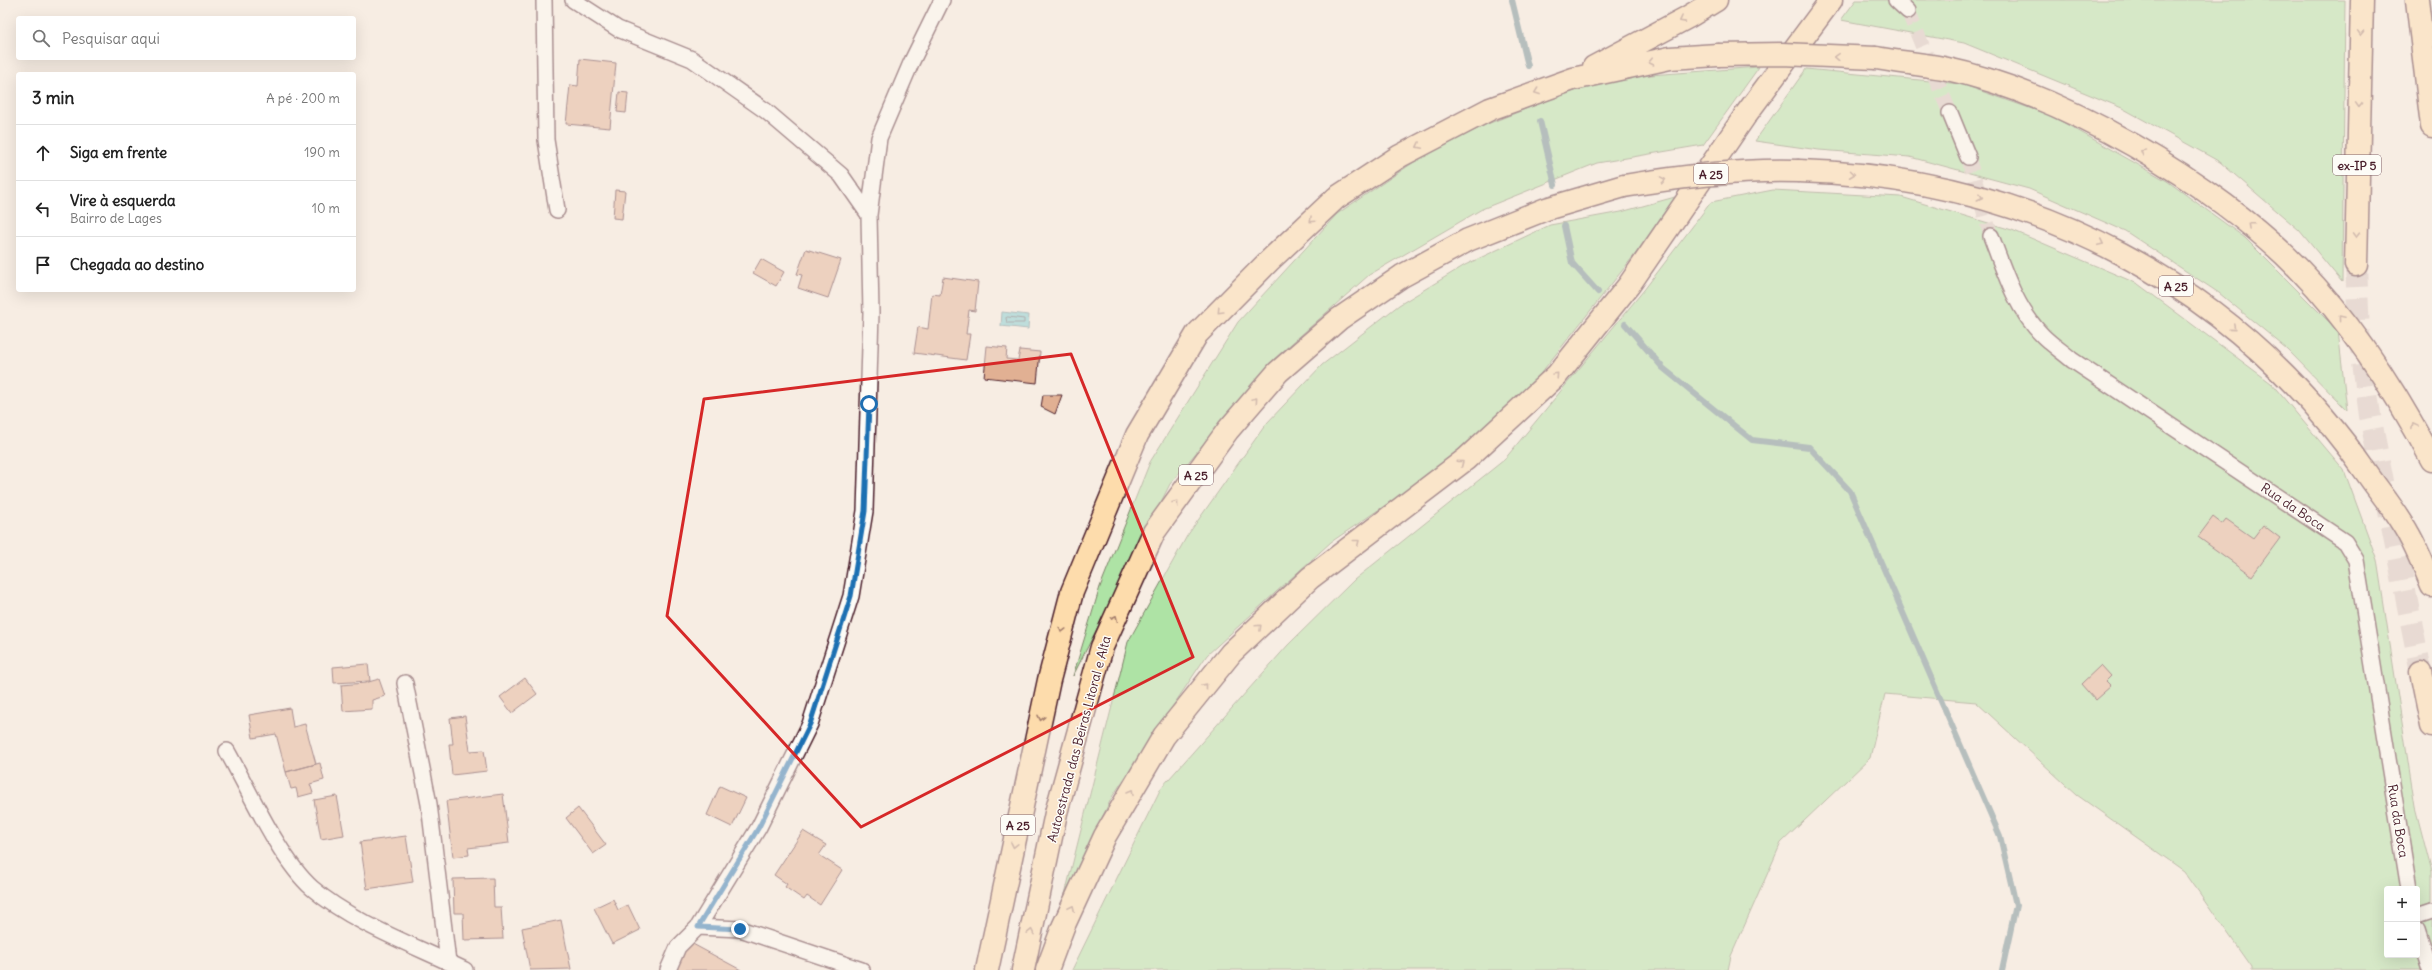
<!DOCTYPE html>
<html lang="pt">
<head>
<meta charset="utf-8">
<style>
  :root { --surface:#fff; --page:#f2f2f2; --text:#222; --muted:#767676; --line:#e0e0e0 }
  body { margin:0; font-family:Delius,sans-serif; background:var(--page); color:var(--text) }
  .controls { position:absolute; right:12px; bottom:12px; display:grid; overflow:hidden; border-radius:4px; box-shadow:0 4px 16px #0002 }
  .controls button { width:36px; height:36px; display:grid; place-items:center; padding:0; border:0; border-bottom:1px solid var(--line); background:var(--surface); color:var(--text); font:20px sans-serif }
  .stop { position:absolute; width:12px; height:12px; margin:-9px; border:3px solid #1f6fb2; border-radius:50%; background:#fff }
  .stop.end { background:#1f6fb2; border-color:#fff; box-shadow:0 1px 4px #0008 }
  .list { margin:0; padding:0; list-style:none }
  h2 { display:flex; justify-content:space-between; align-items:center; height:52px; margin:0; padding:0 16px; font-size:17px }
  h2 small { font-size:13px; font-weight:400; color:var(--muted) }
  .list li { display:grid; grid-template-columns:26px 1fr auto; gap:12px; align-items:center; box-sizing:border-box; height:56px; padding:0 16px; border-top:1px solid var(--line) }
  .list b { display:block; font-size:15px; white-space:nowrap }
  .list p { margin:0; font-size:13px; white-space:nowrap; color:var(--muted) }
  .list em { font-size:13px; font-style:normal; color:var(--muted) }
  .icon { flex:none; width:22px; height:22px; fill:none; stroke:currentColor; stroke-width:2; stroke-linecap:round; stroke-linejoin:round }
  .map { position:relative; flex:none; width:2432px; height:970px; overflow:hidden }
  .search { position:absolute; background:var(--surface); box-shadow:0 4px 16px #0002; left:16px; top:16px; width:340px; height:44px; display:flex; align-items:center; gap:10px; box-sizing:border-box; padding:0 14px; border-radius:4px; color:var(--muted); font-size:15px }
  .panel { position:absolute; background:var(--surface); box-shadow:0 4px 16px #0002; left:16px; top:72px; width:340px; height:220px; border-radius:4px }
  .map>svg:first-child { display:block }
</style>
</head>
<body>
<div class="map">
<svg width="2432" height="970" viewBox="0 0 2432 970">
  <rect width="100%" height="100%" fill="#f7ede3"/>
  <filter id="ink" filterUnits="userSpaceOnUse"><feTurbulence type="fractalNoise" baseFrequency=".025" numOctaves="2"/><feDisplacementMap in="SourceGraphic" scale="8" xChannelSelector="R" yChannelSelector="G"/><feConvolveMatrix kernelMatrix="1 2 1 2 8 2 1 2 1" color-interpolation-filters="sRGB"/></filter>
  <g filter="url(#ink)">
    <path fill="#aee3a5" stroke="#7c8168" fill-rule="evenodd" d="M1856 0H2345L2342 282 2299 230 2220 162 2122 108 1964 43 1841 20Z
      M1759 67 1703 145 1597 163 1482 209 1369 275 1274 359 1170 484 1073 676 1100 587 1150 462 1238 322 1337 214 1420 158 1485 125 1564 94 1623 77Z
      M1806 69 1961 84 2052 116 2167 181 2245 238 2338 331 2347 410 2287 349 2219 293 2125 231 2029 189 1910 157 1819 150 1755 141Z
      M1773 190 1901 197 2012 230 2138 284 2271 383 2344 470 2377 560 2415 807 2432 873V970H2251V966L2184 871 2077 795 1976 702 1885 694 1870 758 1781 843 1731 956 1728 970H1072L1161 788 1288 645 1354 580 1504 460 1644 290 1711 202ZM2387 889H2417V955H2387Z
      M1675 197 1636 253 1537 378 1465 446 1393 500 1331 542 1207 655 1112 797 1065 894 1128 642 1187 536 1266 424 1322 365 1399 305 1465 265 1550 225 1621 212Z"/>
    <path fill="#78cad0" stroke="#66868e" d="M1002 312 1029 315 1028 329 1001 326Z"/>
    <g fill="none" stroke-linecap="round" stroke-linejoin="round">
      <path stroke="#5c636d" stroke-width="1" d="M1008 317 1024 319V323H1007L1006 318Z"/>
      <path stroke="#66868e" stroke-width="6" d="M1512 0 1528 66
        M1540 121 1555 185
        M1564 226 1572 263 1598 292
        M1625 324 1663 368 1752 440 1809 447 1850 491 2000 836 2016 905 2002 970"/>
    </g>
    <path fill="#e1b093" stroke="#4a1f2b" d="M580 59 616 63 610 128 566 124 570 85 578 86Z
      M619 92 628 93 626 113 617 112Z
      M615 190 625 191 622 219 613 218Z
      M806 249 841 260 828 298 798 288 802 275 797 274Z
      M761 259 784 272 776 286 753 273Z
      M943 277 978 282 975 311 969 310 966 334H970L966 360 914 353 918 327 928 329 932 294 940 295Z
      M987 346 1007 348 1006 359 1018 360 1020 350 1040 352 1037 383 984 377Z
      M1043 395H1062L1055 414 1041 407Z
      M2213 517 2222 524 2226 519 2253 538 2263 525 2280 538 2252 576 2198 537Z
      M368 664 370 681 334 683 333 667Z
      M2101 665 2111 676 2106 681 2111 686 2095 700 2081 684Z
      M525 678 537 694 512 713 500 697Z
      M379 679 385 696 372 700V709L343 711 341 685 365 683Z
      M290 708 293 727 305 724 316 764 286 772 276 734 253 738 249 715Z
      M465 716 470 751 484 750 487 771 452 775 449 744H453L450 718Z
      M320 763 324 780 310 784 313 793 298 797 296 788 291 789 286 772Z
      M720 786 746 798 732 827 707 815Z
      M503 794 509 843 468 848 469 855 453 857 446 801Z
      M337 796 344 835 321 839 314 800Z
      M578 808 606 845 593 854 566 818Z
      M803 831 826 845 819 855 842 870 820 905 807 896 804 900 785 887 787 884 774 875Z
      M406 836 413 882 367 889 360 842Z
      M493 878 494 907H501L503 939 464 940 463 913H454L453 879Z
      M613 899 618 910 628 905 640 930 612 944 594 908Z
      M561 920 571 969 530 970 522 928Z
      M689 942 741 970H675Z"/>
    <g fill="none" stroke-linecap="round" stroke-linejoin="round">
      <path stroke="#d4c4be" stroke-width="15" stroke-dasharray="15 8" stroke-linecap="butt" d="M1908 11 1950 113
        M1968 157 1991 236"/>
      <path stroke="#d4c4be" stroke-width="22" stroke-dasharray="22 11" stroke-linecap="butt" d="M2356 265 2359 332 2370 416 2421 672"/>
      <defs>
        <path id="street" d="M544 0 546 140 557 210
          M573 0 618 29 692 59 766 111 841 175 869 215
          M1896 0 1908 11
          M1950 113 1968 157
          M1991 236C2004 271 2016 309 2043 336 2052 345 2063 352 2072 360L2345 542 2356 560 2409 889
          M405 683 429 804 448 962
          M227 751C249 790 280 860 312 888 352 923 416 946 465 970
          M2417 915 2432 910
          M698 927 759 827 810 724 851 596 865 511 871 313 869 215 879 138 911 63 942 0
          M2417 929 2430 970
          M668 970 678 947 698 927 740 929 862 970"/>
        <path id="highway" d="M2417 0 2432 126
          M1876 58C1898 62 1921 64 1943 68 2062 93 2215 183 2299 269 2353 324 2396 392 2432 460
          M1594 67 1688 17 1716 0
          M1799 171C2031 177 2236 284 2368 475 2382 495 2398 514 2409 535 2418 551 2425 569 2432 586
          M2356 265 2362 0
          M2421 672 2432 726
          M987 970 1049 680 1072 592 1137 435 1197 334 1269 261 1336 198 1400 156 1490 109 1573 79 1670 58 1718 55
          M1023 970 1056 813 1102 647 1154 532 1228 430 1278 372 1339 319 1402 276 1468 240 1546 209 1624 186
          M1047 970 1063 927 1105 836 1164 736 1231 653 1310 578 1466 459 1557 375 1629 285 1747 113 1831 0"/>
      </defs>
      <use href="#street" stroke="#4a1f2b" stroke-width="18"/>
      <use href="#highway" stroke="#4a1f2b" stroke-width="25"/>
      <use href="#street" stroke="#fdfcf7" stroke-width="15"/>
      <use href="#highway" stroke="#fddcac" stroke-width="22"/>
      <defs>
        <path id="highway-bridge" d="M1718 55 1782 54 1876 58
          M1624 186C1683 176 1740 169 1799 171"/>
      </defs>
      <use href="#highway-bridge" stroke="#4a1f2b" stroke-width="25" stroke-linecap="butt"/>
      <use href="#highway-bridge" stroke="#fddcac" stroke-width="22"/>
    </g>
    <defs><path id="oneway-chevron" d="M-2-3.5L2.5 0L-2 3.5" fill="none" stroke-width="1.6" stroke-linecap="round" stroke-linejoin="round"/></defs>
    <g stroke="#a47e6c">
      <use href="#oneway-chevron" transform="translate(1682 20) rotate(152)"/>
      <use href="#oneway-chevron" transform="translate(2361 33) rotate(92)"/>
      <use href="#oneway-chevron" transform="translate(1837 57) rotate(-177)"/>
      <use href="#oneway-chevron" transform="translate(1651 62) rotate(168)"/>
      <use href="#oneway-chevron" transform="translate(1537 92) rotate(160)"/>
      <use href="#oneway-chevron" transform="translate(2359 105) rotate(92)"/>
      <use href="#oneway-chevron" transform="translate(1419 146) rotate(153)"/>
      <use href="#oneway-chevron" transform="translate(2143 152) rotate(-150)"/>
      <use href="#oneway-chevron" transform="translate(1852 174) rotate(7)"/>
      <use href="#oneway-chevron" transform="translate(1663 180) rotate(-10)"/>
      <use href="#oneway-chevron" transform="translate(1980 197) rotate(14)"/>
      <use href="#oneway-chevron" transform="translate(1312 220) rotate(137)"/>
      <use href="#oneway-chevron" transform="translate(2251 225) rotate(-138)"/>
      <use href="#oneway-chevron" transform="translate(2356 235) rotate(91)"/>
      <use href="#oneway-chevron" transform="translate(2101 243) rotate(25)"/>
      <use href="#oneway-chevron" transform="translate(1220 311) rotate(134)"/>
      <use href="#oneway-chevron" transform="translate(2341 318) rotate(-130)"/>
      <use href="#oneway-chevron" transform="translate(2233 328) rotate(41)"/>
      <use href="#oneway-chevron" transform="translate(1556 375) rotate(-47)"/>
      <use href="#oneway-chevron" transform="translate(1255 400) rotate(-49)"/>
      <use href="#oneway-chevron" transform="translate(2414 426) rotate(-118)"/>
      <use href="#oneway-chevron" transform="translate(1461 463) rotate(-37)"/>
      <use href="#oneway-chevron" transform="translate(1176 503) rotate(-54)"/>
      <use href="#oneway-chevron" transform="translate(1357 542) rotate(-38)"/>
      <use href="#oneway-chevron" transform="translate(1115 618) rotate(-65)"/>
      <use href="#oneway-chevron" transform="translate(1259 627) rotate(-43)"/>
      <use href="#oneway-chevron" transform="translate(1062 630) rotate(105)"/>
      <use href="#oneway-chevron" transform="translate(1205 686) rotate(-51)"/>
      <use href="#oneway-chevron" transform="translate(1041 718) rotate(102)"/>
      <use href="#oneway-chevron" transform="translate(1131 792) rotate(-60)"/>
      <use href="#oneway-chevron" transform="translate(1014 845) rotate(102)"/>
      <use href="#oneway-chevron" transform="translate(1072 908) rotate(-65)"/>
      <use href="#oneway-chevron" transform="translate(1031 932) rotate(-78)"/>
    </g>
  </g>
  <g fill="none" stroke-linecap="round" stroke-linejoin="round" filter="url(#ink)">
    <path stroke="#1f6fb2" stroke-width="5" d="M740 929 698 927 759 827 810 724 851 596 865 511 869 404"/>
  </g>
  <path d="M0 0H2432V970H0ZM1071 354 1193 657 861 827 667 616 704 399Z" fill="#f7ede3" fill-opacity=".55" fill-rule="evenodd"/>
  <path fill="none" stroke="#d62828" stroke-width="3" stroke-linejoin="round" d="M1071 354 1193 657 861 827 667 616 704 399Z"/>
  <g text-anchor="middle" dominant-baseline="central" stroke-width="3" stroke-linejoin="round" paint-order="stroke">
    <g fill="#fdfcf7" stroke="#806168" stroke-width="1">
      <rect x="2333" y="155" width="48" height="20" rx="3"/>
      <rect x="1694" y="164" width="34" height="20" rx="3"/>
      <rect x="2159" y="276" width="34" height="20" rx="3"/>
      <rect x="1179" y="465" width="34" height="20" rx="3"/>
      <rect x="1001" y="815" width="34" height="20" rx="3"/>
    </g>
    <g font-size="12" font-weight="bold" fill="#4a1f2b">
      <text x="2357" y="165">ex-IP 5</text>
      <text x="1711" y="174">A 25</text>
      <text x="2176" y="286">A 25</text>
      <text x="1196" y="475">A 25</text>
      <text x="1018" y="825">A 25</text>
    </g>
    <g font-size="13" fill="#4a1f2b" stroke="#fdfcf7">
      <text transform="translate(2293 507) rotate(34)">Rua da Boca</text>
      <text transform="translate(1079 739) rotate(-75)">Autoestrada das Beiras Litoral e Alta</text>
      <text transform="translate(2398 821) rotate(81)">Rua da Boca</text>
    </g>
  </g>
</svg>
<div class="controls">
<button>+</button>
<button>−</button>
</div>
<div class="stop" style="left:869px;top:404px"></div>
<div class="stop end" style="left:740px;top:929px"></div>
<div class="search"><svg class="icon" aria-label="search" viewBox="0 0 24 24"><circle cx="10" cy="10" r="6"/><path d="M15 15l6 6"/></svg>Pesquisar aqui</div>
<section class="panel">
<h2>3 min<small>A pé · 200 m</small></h2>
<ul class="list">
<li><svg class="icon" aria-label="ahead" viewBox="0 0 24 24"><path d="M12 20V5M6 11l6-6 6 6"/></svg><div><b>Siga em frente</b></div><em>190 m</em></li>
<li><svg class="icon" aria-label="left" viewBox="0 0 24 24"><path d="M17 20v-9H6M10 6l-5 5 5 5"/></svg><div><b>Vire à esquerda</b><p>Bairro de Lages</p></div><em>10 m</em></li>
<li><svg class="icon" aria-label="arrive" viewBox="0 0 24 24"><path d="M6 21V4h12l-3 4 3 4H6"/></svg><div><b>Chegada ao destino</b></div></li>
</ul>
</section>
</div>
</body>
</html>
